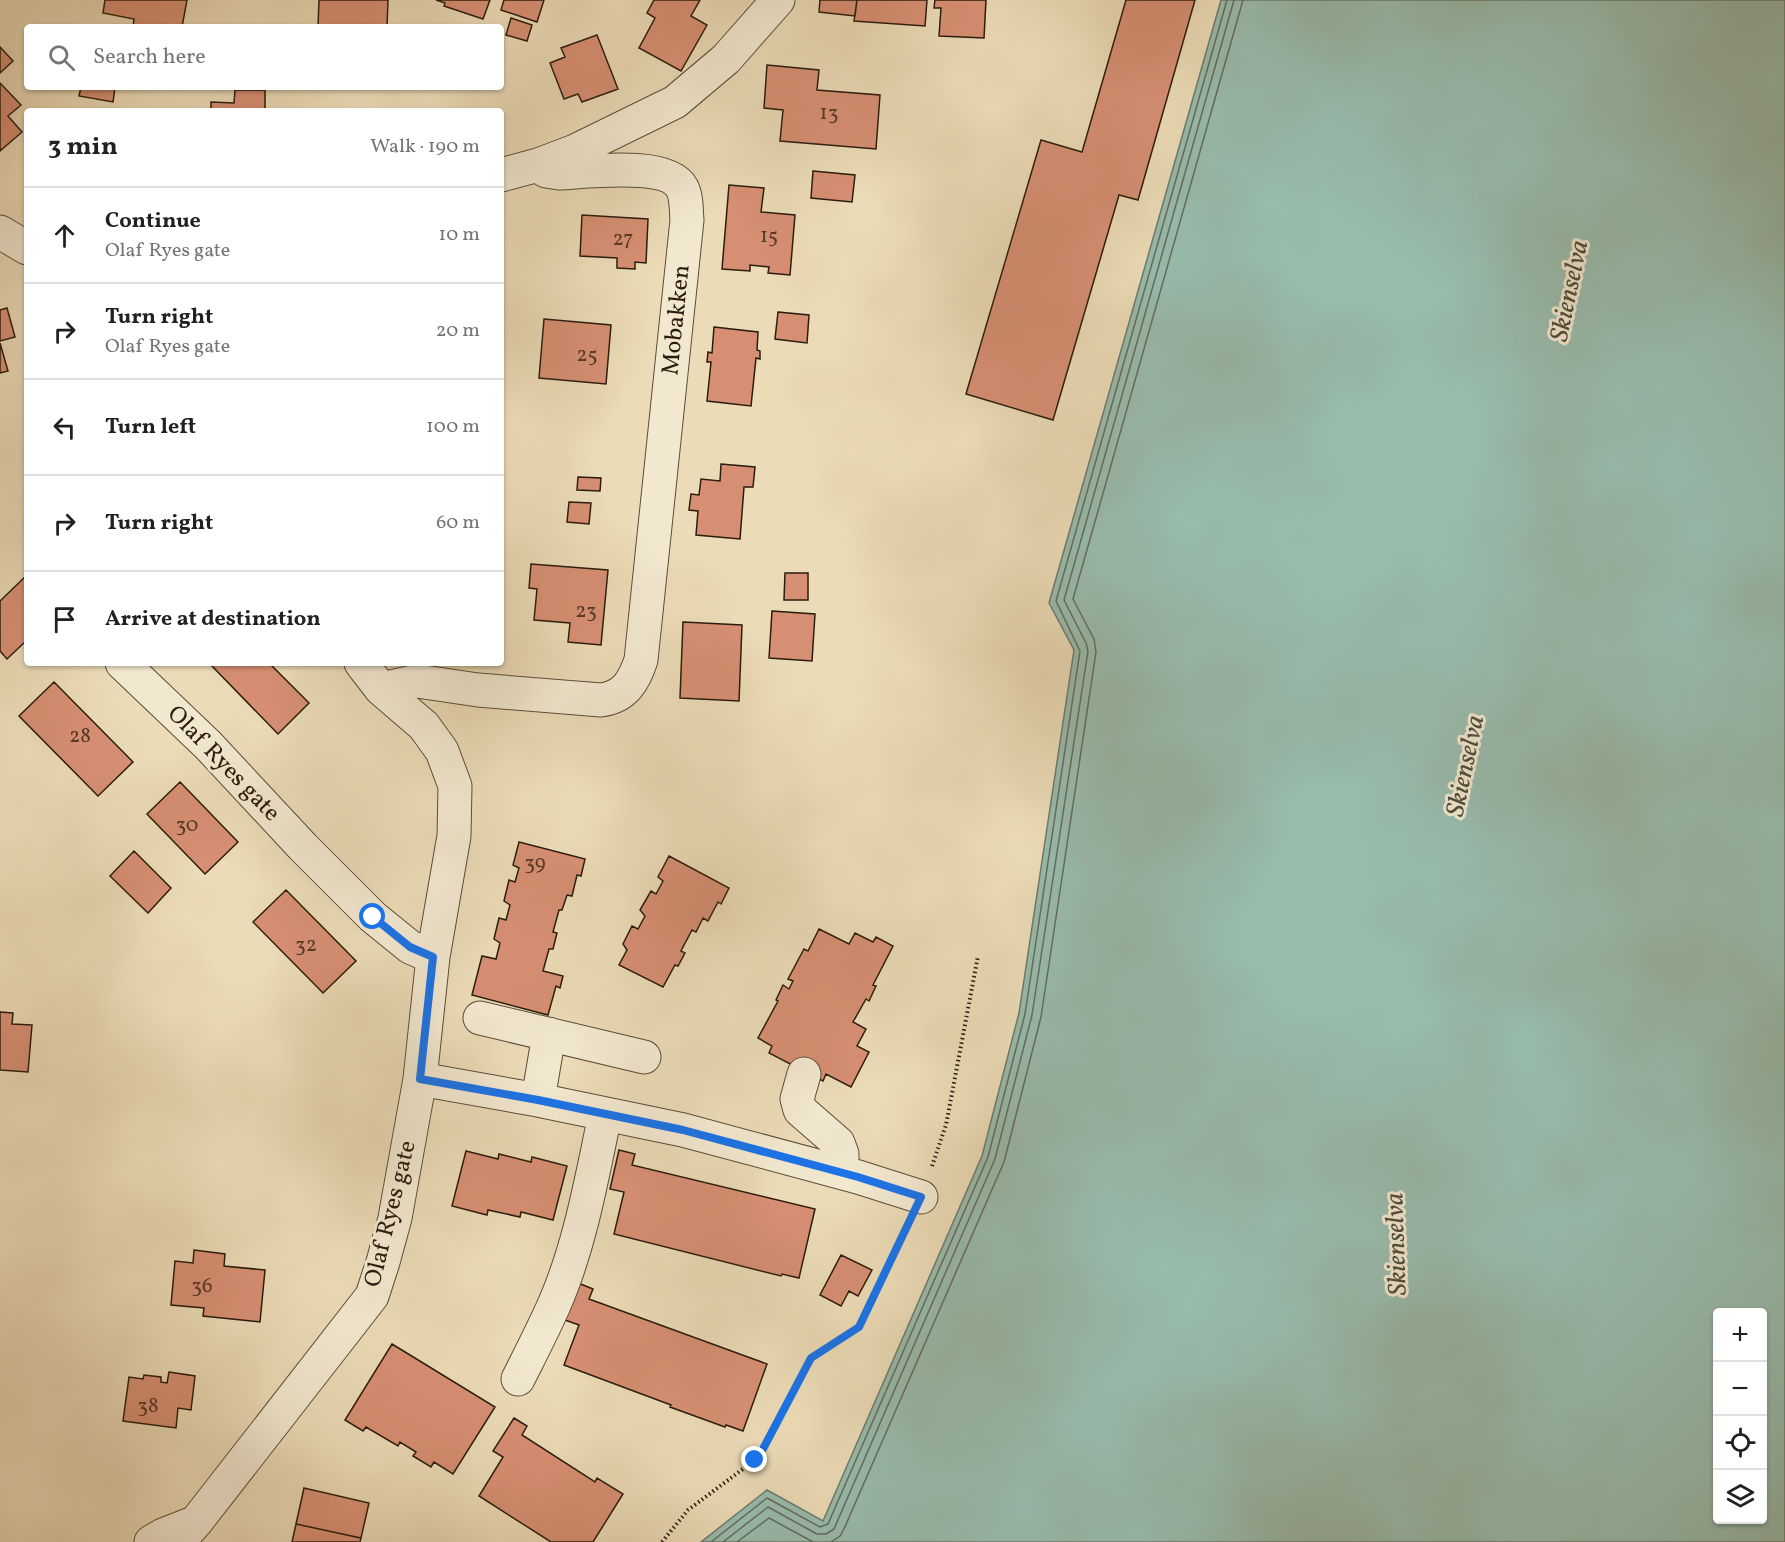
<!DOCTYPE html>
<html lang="en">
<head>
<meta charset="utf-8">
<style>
  :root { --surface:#fff; --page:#f6f6f6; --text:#202124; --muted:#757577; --line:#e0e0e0 }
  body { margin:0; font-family:Vollkorn,serif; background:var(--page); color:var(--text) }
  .controls { position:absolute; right:18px; bottom:18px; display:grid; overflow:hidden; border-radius:6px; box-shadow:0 2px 4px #0004 }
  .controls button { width:54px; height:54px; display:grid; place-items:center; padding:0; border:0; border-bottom:2px solid var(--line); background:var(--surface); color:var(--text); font:30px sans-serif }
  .stop { position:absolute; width:18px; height:18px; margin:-14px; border:4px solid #1a73e8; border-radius:50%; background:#fff }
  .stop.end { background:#1a73e8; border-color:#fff; box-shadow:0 2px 6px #0008 }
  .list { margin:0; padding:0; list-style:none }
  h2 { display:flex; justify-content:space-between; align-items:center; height:78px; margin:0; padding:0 24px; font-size:26px }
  h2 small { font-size:20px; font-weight:400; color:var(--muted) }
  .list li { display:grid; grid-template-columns:39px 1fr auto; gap:18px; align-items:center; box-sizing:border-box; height:96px; padding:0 24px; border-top:2px solid var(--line) }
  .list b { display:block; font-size:22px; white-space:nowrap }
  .list p { margin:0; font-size:20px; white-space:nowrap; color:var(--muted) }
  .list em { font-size:20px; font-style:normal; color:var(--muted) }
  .icon { flex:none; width:33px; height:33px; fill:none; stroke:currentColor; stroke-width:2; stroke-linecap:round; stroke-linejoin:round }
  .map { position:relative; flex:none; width:1785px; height:1542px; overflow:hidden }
  .search { position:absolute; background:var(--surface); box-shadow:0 2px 4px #0004; left:24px; top:24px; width:480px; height:66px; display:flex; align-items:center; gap:15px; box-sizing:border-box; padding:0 21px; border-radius:6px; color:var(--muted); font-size:22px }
  .panel { position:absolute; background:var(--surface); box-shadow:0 2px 4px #0004; left:24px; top:108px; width:480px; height:558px; border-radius:6px }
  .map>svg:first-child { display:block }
</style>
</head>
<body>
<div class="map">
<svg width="1785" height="1542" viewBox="0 0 1785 1542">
  <rect width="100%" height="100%" fill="#ebdbb6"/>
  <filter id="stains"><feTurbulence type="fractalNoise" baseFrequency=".00333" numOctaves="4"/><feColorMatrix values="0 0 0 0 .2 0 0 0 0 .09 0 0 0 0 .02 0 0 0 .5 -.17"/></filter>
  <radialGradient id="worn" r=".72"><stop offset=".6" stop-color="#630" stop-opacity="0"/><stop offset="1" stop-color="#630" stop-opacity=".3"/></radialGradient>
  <path fill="#98bbac" stroke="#6c7b6d" stroke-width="1.5" fill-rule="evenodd" d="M1221 0H1785V1542H701L767 1490 823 1521 982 1156 1019 1013 1074 650 1049 603ZM1718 1312H1762V1520H1718Z"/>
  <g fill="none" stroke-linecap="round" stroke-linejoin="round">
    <path stroke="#626c5d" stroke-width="1.5" d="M711 1542 767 1498 820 1527 828 1524 988 1157 1025 1014 1080 651 1056 601 1227 0
      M723 1542 768 1507 817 1534H826L834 1529 995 1159 1032 1015 1088 651 1086 643 1064 600 1234 0
      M737 1542 769 1518 813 1542
      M831 1542 840 1536 844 1529 1004 1162 1041 1017 1096 652 1094 639 1073 599 1243 0"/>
  </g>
  <path fill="#d78f73" stroke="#2b1c0e" stroke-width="1.5" d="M105 0H187L182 27H133L134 19 103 13Z
    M319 0H388L387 27H318Z
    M436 0H490L483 19 444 6 445 3Z
    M504 0H544L537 22 501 10Z
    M654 0H700L691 16 707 25 681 71 639 48 655 18 647 13Z
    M820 0H857L855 16 819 12Z
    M857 0H927L925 26 854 21Z
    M935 0H986L984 38 939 36 941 8H934Z
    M1126 0H1195L1138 200 1119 195 1053 420 966 394 1041 140 1082 152Z
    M511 18 532 25 527 41 506 35Z
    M597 35 618 89 582 102 578 94 564 99 550 63 565 57 561 48Z
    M0 47 13 61 0 73Z
    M767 65 819 70 817 90 880 95 876 149 780 141 783 110 764 108Z
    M0 83 21 105 8 116 22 132 0 151Z
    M81 87H115L113 102 79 96Z
    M235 90H265V111H211V102L234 103Z
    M813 171 855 175 852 202 811 198Z
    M729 185 764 188 761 212 795 215 790 275 768 273 769 267 750 265V271L722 269Z
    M582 215 648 219 646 263 635 262V269L617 268V258L580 256Z
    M7 308 15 337 0 341V310Z
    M778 312 809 315 807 343 775 339Z
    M544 319 611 325 606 384 539 378Z
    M714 327 758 332 757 350 760 351V359L756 358 751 406 707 401 711 362H707L708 352 712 353Z
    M0 343 8 371 0 373Z
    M721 464 755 467 753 487H744L740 539 696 535 698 511 689 510 691 494 699 495 701 479 720 481Z
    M578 477 601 478 600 491 577 490Z
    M569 502 591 503 589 524 567 522Z
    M531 564 608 570 601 645 568 642 570 623 534 620 537 589 529 588Z
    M785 573H808V600H784Z
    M27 575V640L7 659 0 651V601Z
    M772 611 815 614 812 661 769 658Z
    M683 622 742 625 739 701 680 698Z
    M269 663 309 703 278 734 210 664Z
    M54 682 133 762 98 796 19 716Z
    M180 782 238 842 205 874 147 814Z
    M519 842 585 859 581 876 577 875 572 896 567 895 562 910H559L553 932 557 933 553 949H549L543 971 563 976 560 988 556 986 548 1015 472 995 482 956 496 959 500 943 494 939 499 918 506 920 510 905 504 901 509 880 515 882 519 868 513 865Z
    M134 851 171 888 148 913 110 876Z
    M669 856 729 888 721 904 718 902 708 921 703 918 696 932 692 930 681 951 685 953 678 966 675 965 663 987 619 965 627 950 623 944 632 926 638 929 645 916 640 910 651 891 656 894 663 881 658 877Z
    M286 890 356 961 323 993 253 922Z
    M819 929 849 944 855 933 873 942 876 937 893 946 873 985 876 986 869 1001 866 999 853 1022 866 1029 857 1046 869 1052 851 1087 826 1074 823 1081 769 1053 772 1046 758 1038 778 1001 776 1000 783 985 789 989 793 981 788 979 804 949 808 951Z
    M0 1012 13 1013 12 1024 32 1025 28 1072 0 1070Z
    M619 1150 635 1154 632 1165 815 1209 799 1278 782 1274 781 1276 614 1234 624 1192 610 1189Z
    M466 1151 498 1159 499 1154 531 1162 532 1157 567 1166 553 1220 521 1212 520 1217 488 1210 487 1215 452 1206Z
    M194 1250 225 1254 224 1266 265 1270 260 1322 203 1316 204 1308 171 1305 175 1261 193 1263Z
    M841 1255 872 1270 858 1296 849 1291 841 1306 820 1295Z
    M578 1283 593 1289 589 1299 767 1364 743 1431 726 1425 725 1427 670 1407 671 1405 564 1365 579 1325 565 1320Z
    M392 1344 495 1407 453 1474 434 1462 431 1467 413 1456 416 1452 400 1442 398 1446 366 1427 363 1431 345 1420Z
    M169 1372 195 1376 191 1410 178 1408 176 1428 123 1421 129 1377 143 1379 144 1375 161 1377V1382L167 1383Z
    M514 1418 527 1426 522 1435 595 1482 597 1478 623 1494 593 1542H551L479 1496 503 1457 493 1451Z
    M304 1488 369 1503 361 1538 296 1524Z
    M296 1524 361 1538 360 1542H292Z"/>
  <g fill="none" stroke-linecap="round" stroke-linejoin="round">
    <defs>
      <path id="minor" d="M501 175 538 165 575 151 675 102 726 59 778 0
        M0 232 27 248
        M122 663 208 745 303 847 373 917 410 947 433 957
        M381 689 417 681 478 690 601 700C625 697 634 681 641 660L687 220C686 211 687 197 682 188 668 161 586 172 559 173L546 171 538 165
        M480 1018 644 1057
        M804 1074 797 1099 800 1110 838 1143 842 1154V1172
        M420 1079 538 1100 683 1130 858 1177 921 1197
        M538 1100 549 1034
        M518 1379C530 1355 543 1330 554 1305 580 1246 592 1177 605 1115
        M151 1542 163 1535 196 1522
        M178 1542 196 1522 372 1296 383 1262 395 1218 420 1079 433 957 454 836 455 786 442 751 424 726 381 689 361 663"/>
    </defs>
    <use href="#minor" stroke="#5b4c38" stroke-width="35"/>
    <path stroke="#2b1c0e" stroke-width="4" stroke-dasharray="1.5 3" stroke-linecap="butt" d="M932 1166 946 1125 978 956
      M662 1542 688 1510 755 1460 763 1449 811 1358 859 1327 906 1228"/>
    <use href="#minor" stroke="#f2e8d0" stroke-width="33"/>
  </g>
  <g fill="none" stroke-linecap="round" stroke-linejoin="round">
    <path stroke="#1a73e8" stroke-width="8" d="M373 917 410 947 433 957 420 1079 538 1100 683 1130 858 1177 921 1197 859 1327 811 1358 763 1449 755 1460"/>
  </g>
  <g text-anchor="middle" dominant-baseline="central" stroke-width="6" stroke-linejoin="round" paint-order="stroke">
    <g font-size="21" fill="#563927">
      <text x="829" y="113">13</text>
      <text x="769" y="236">15</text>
      <text x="623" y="239">27</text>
      <text x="587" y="355">25</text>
      <text x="586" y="611">23</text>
      <text x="80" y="736">28</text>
      <text x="187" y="825">30</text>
      <text x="535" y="863">39</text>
      <text x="306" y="945">32</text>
      <text x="202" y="1286">36</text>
      <text x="148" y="1406">38</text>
    </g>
    <g font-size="24" fill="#2b1c0e" stroke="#f2e8d0">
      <text transform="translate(677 320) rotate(-84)">Mobakken</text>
      <text transform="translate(223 764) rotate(46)">Olaf Ryes gate</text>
      <text transform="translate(391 1214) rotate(-76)">Olaf Ryes gate</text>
    </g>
    <g font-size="26" font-style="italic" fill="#4c4c3d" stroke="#f2e8d0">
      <text transform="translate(1570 291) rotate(-78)">Skienselva</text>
      <text transform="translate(1466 766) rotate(-78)">Skienselva</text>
      <text transform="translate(1397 1244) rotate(-92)">Skienselva</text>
    </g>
  </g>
  <rect width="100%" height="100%" filter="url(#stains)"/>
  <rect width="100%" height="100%" fill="url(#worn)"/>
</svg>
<div class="controls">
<button>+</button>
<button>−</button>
<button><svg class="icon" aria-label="locate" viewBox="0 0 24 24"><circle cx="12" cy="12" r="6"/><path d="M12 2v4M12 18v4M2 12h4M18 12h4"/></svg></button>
<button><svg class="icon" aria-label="layers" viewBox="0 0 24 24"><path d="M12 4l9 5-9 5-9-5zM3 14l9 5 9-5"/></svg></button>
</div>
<div class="stop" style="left:373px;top:917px"></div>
<div class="stop end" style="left:755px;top:1460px"></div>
<div class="search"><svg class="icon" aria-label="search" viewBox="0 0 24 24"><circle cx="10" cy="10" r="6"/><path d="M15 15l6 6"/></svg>Search here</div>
<section class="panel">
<h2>3 min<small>Walk · 190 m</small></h2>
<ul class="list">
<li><svg class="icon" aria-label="ahead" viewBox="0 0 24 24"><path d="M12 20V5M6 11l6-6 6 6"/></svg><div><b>Continue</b><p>Olaf Ryes gate</p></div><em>10 m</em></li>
<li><svg class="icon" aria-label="right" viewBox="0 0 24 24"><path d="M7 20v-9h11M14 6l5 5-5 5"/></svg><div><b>Turn right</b><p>Olaf Ryes gate</p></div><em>20 m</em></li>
<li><svg class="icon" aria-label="left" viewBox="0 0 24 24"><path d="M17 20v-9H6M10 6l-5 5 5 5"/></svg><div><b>Turn left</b></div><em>100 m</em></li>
<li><svg class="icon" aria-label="right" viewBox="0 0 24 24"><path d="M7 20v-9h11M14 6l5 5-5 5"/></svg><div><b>Turn right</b></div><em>60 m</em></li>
<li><svg class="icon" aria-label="arrive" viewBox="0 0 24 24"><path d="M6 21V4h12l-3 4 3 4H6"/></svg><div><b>Arrive at destination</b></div></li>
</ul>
</section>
</div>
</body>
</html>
